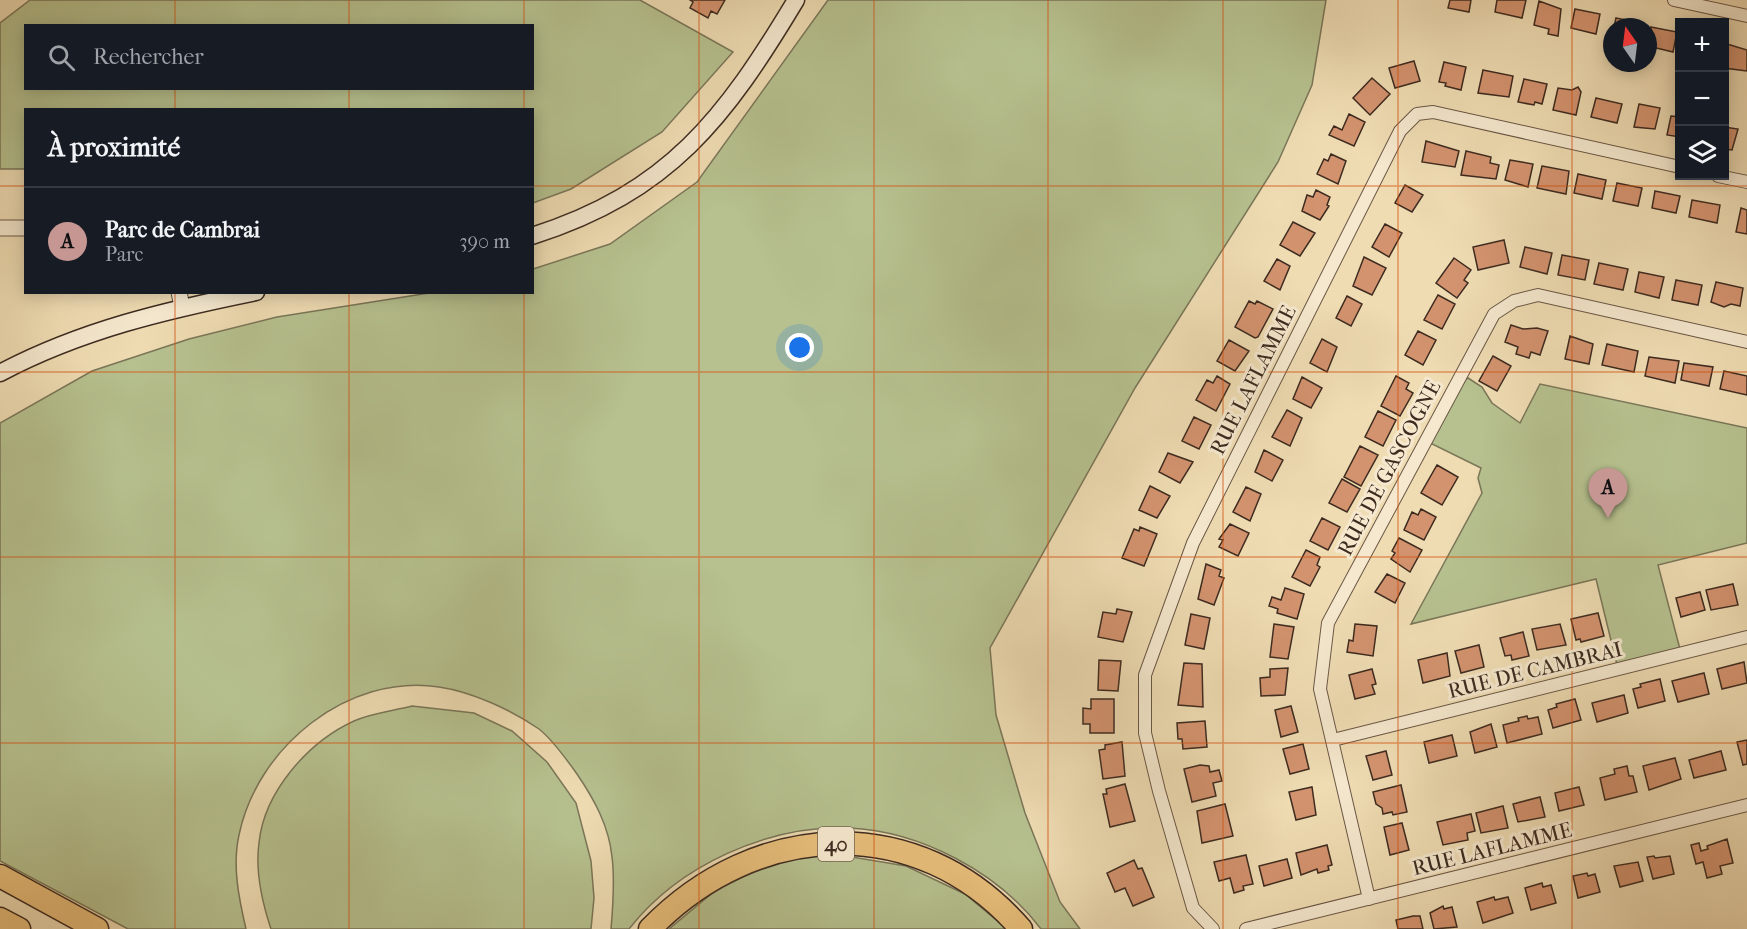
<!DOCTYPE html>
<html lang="fr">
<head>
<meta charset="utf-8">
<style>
  :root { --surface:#171b24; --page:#242831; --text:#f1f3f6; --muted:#9ea1a6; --line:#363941; --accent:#c59692 }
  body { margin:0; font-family:"IM FELL French Canon",serif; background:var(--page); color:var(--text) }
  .controls { position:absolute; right:18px; top:18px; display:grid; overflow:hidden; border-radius:0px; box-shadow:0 3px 15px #0003 }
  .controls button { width:54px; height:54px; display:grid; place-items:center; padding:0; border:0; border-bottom:2px solid var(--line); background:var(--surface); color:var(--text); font:30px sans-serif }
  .compass { position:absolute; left:1603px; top:18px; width:54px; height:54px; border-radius:50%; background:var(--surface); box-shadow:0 3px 15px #0003; rotate:346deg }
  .you { position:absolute; left:800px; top:348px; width:21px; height:21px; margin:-15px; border:4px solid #fff; border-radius:50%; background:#1a73e8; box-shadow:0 0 0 9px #1a73e833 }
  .badge { display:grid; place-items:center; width:39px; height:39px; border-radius:50%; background:var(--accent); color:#111; font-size:20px; font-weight:700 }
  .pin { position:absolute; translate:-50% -50px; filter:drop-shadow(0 2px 3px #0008) }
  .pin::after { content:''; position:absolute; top:32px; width:21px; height:18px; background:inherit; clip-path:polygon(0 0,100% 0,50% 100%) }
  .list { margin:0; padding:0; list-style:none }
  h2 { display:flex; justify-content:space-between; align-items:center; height:78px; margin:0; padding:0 24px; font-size:26px }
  h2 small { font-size:20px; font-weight:400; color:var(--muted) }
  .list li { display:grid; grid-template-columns:39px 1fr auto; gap:18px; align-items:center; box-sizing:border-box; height:108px; padding:0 24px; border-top:2px solid var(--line) }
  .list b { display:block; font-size:22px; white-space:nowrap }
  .list p { margin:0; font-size:20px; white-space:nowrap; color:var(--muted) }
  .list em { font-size:20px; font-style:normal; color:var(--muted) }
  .icon { flex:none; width:33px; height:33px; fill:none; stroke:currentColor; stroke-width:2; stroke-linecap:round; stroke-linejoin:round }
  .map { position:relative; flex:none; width:1747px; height:929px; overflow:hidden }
  .search { position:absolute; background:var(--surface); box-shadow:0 3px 15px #0003; left:24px; top:24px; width:510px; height:66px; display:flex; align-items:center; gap:15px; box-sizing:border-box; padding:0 21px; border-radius:0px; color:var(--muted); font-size:22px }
  .panel { position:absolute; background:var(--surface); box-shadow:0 3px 15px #0003; left:24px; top:108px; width:510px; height:186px; border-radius:0px }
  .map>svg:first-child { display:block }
</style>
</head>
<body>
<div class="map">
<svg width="1747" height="929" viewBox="0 0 1747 929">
  <rect width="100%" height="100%" fill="#efdcb3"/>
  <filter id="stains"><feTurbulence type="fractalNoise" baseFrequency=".00333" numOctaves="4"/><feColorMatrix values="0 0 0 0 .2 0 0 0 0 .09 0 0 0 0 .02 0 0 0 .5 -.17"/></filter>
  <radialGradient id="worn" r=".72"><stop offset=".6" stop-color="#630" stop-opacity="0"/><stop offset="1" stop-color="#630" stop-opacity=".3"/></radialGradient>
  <path fill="#b6c18f" stroke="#7a7658" stroke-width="1.5" fill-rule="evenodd" d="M30 0H640L733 52 662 132 571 189 533 203 532 110H26L25 169H0V23ZM26 26H532V88H26Z
    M828 0H1326L1312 85 1278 162 1135 388 990 648 996 715 1025 813 1060 902 1080 929H1041C998 872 920 831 849 828 768 825 679 865 629 929H611C613 906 615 880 612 857 609 826 594 799 577 774 567 760 553 740 539 729 511 710 473 692 439 687 348 673 257 747 239 835 232 866 239 899 246 929H128L0 861V423L92 371 189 339 277 317 429 293 532 292 533 269 610 244 697 182Z
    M1468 378 1482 387 1492 403 1520 423 1540 384 1747 428V543L1658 565 1681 653 1618 669 1596 579 1411 624 1482 493 1478 478 1481 468 1426 441 1458 385Z
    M412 706 474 713 512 731 547 762 576 803 591 861 594 898 591 929H271C262 902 255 872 259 843 264 792 308 742 354 721 371 713 393 711 412 706Z
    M828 853 906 866 965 894 1007 929H669L716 890 773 862Z"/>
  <path fill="#d3936f" stroke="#3d2b20" stroke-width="1.5" d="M690 0H725L717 14 711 11 708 18 690 8 693 2Z
    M1450 0H1471L1469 12 1448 8Z
    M1497 0H1526L1522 18 1495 12Z
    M1539 1 1561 9 1558 36 1548 34 1549 29 1534 25Z
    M1575 9 1600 14 1596 34 1571 28Z
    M1616 18 1636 22 1635 27H1614Z
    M1651 27 1677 32 1673 52 1648 46Z
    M1727 44 1747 50V71L1724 68Z
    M1414 61 1420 81 1395 88 1389 68Z
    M1444 62 1466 67 1461 90 1445 86 1446 83 1439 82Z
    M1483 70 1513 76 1509 97 1478 93Z
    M1372 78 1390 94 1370 115 1353 98Z
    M1524 79 1547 84 1542 104 1535 102 1534 105 1518 102Z
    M1578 87 1581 92 1576 115 1553 110 1558 88 1572 90Z
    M1596 98 1622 104 1617 123 1591 117Z
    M1639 104 1660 108 1655 129 1634 127Z
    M1349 114 1365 122 1354 146 1329 135 1334 126 1342 130Z
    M1671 116 1680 117V137L1667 135Z
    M1724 127 1738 129 1732 150 1724 149Z
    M1426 141 1459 151 1455 167 1422 162Z
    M1466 151 1491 157 1490 163 1499 165 1496 179 1461 175Z
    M1331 154 1346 161 1338 184 1317 174 1324 159 1328 161Z
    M1510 160 1533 164 1528 187 1505 180Z
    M1542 166 1569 171 1566 194 1537 188Z
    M1578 174 1606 180 1602 199 1574 193Z
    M1617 183 1642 188 1638 206 1613 201Z
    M1405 185 1423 195 1412 212 1395 203Z
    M1316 190 1330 197 1327 205 1329 206 1320 220 1302 211 1307 195 1313 197Z
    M1655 191 1680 196 1676 213 1652 208Z
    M1692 200 1720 205 1717 223 1689 217Z
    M1741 208 1747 210V234L1736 232Z
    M1293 222 1315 233 1300 256 1280 245Z
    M1385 224 1402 233 1389 257 1372 247Z
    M1504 240 1509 263 1478 270 1473 247Z
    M1525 247 1552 253 1547 274 1520 267Z
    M1562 255 1589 260 1585 280 1558 275Z
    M1364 257 1386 268 1372 295 1353 286Z
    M1454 258 1471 270 1464 280 1468 283 1457 298 1436 283Z
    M1277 259 1290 266 1280 290 1264 281Z
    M1599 263 1628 269 1623 290 1594 284Z
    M1639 272 1664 277 1659 298 1635 292Z
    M1676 280 1702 285 1698 305 1672 300Z
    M1716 282 1743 288 1740 306 1731 304 1724 307 1711 302Z
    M1438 295 1455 304 1442 329 1424 320Z
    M1347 296 1362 304 1351 326 1336 318Z
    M1249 301 1255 304 1257 301 1273 309 1258 337 1255 338 1235 327Z
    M1511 325 1523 329 1537 328 1548 331 1540 355 1531 352 1529 358 1516 354 1518 347 1505 342Z
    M1418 331 1436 340 1423 365 1405 355Z
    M1570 336 1593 344 1589 364 1565 359Z
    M1322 339 1337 347 1327 372 1310 363Z
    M1229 340 1249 351 1235 371 1217 361Z
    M1607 344 1638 351 1634 372 1602 365Z
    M1493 356 1511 366 1497 391 1479 381Z
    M1649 357 1679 361 1675 383 1645 376Z
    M1684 363 1713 367 1709 386 1681 380Z
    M1724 371 1747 376V395L1720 389Z
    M1217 376 1230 384 1216 411 1196 400 1207 380 1213 383Z
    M1396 376 1409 383 1406 389 1413 393 1400 416 1381 406Z
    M1302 377 1322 388 1311 408 1293 399Z
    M1287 410 1302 418 1290 446 1272 437Z
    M1378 411 1396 420 1383 446 1365 437Z
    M1194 417 1211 425 1199 449 1182 441Z
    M1360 446 1378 455 1361 486 1344 477Z
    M1264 450 1283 460 1272 481 1255 472Z
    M1168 453 1193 462 1180 483 1159 472Z
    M1437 465 1458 477 1442 505 1421 493Z
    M1342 479 1360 489 1347 512 1329 503Z
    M1150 486 1170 496 1157 518 1139 510Z
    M1246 487 1261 494 1250 521 1233 512Z
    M1421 509 1436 517 1424 540 1404 530 1412 512 1418 515Z
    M1322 518 1340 527 1328 550 1310 541Z
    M1230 524 1249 533 1238 556 1219 547 1223 540 1219 539Z
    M1140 527 1157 534 1144 566 1122 558 1134 529 1139 531Z
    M1399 538 1422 550 1410 572 1391 559 1395 553 1392 551Z
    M1306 550 1320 557 1317 565 1320 567 1310 586 1292 577Z
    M1206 564 1221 570 1219 576 1224 578 1214 605 1198 599Z
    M1387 574 1405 583 1395 603 1375 592Z
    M1733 584 1738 605 1711 610 1706 590Z
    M1285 588 1304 594 1297 619 1277 613 1278 609 1269 606 1272 597 1281 600Z
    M1700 592 1705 610 1681 617 1676 598Z
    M1117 609 1132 612 1123 642 1098 637 1103 612 1116 614Z
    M1598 613 1604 636 1581 642 1580 639 1576 640 1571 619Z
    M1191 614 1210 618 1204 649 1185 645Z
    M1274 624 1294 627 1288 659 1270 657Z
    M1355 624 1377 626 1373 656 1347 652 1349 640 1353 641Z
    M1560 624 1566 645 1537 650 1532 629Z
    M1523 632 1529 656 1512 660 1511 655 1505 656 1500 638Z
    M1479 645 1484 667 1461 673 1455 651Z
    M1447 653 1450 676 1423 683 1418 660Z
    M1099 660 1121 661 1118 691 1098 690Z
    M1744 662 1747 683 1722 689 1717 669Z
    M1184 663 1202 664 1203 707 1178 705Z
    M1288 668 1285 695 1261 696 1260 678 1270 677V669Z
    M1372 669 1376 684 1372 685 1375 694 1355 699 1349 675Z
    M1704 673 1709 694 1678 702 1672 681Z
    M1660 679 1665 701 1638 708 1633 689 1641 687 1640 684Z
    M1624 695 1628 713 1597 722 1592 703Z
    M1091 699H1114V733H1090V724H1083V708L1091 709Z
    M1575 699 1581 720 1553 728 1548 710 1557 707 1556 704Z
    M1291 706 1298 732 1281 737 1275 710Z
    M1527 716 1528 719 1538 717 1542 734 1507 743 1503 725 1519 721 1518 718Z
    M1205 721 1207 747 1183 749 1182 739H1178L1177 723Z
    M1491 724 1497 747 1475 753 1470 732Z
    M1452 735 1457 756 1429 763 1424 742Z
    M1747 740V764L1743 765 1737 742Z
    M1122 742 1125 776 1103 779 1099 750 1105 749V745Z
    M1303 744 1309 769 1290 774 1283 749Z
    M1386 751 1392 775 1373 780 1366 756Z
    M1721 751 1726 770 1694 778 1689 760Z
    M1675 758 1681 779 1649 790 1643 766Z
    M1200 765 1209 766 1210 772 1219 770 1222 781 1213 783 1216 796 1192 802 1184 769Z
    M1627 766 1629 776H1633L1637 792 1605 800 1600 778 1615 774 1614 769Z
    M1125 784 1135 821 1110 827 1103 794H1107L1106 789Z
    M1401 785 1407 812 1393 815 1392 812 1383 814 1382 808 1376 804 1373 792Z
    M1312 787 1316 815 1296 820 1289 792Z
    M1579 787 1584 805 1559 811 1555 793Z
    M1540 797 1545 817 1518 822 1513 804Z
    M1225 804 1233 836 1202 843 1197 811Z
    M1503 806 1508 828 1481 833 1476 813Z
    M1471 814 1475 831 1467 833 1468 840 1443 845 1437 822Z
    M1402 823 1409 850 1390 855 1384 827Z
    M1727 839 1733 863 1720 866 1722 874 1707 878 1703 862 1696 864 1691 845 1699 843 1701 851 1708 849 1707 846Z
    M1327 845 1332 865 1328 866 1329 870 1318 873 1317 869 1301 875 1296 853Z
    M1246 855 1253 884 1243 886 1244 890 1234 893 1230 878 1219 881 1214 862Z
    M1654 856 1655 858 1670 856 1674 874 1653 879 1647 857Z
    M1287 859 1292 878 1264 886 1259 866Z
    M1134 860 1138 869 1142 868 1154 897 1133 906 1125 888 1115 892 1107 873Z
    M1638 862 1643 881 1620 887 1614 866Z
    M1587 873 1588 876 1595 874 1600 892 1578 898 1573 876Z
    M1542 883 1543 887 1551 885 1556 903 1531 910 1525 888Z
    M1494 897 1495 900 1508 897 1513 913 1483 923 1477 902Z
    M1443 906 1444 909 1452 907 1457 927 1434 929 1430 913Z
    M1413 916H1420L1423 929H1398L1396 920Z"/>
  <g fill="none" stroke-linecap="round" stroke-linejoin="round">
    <defs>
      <path id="minor" d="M1674 0 1747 16
        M1718 176 1747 182
        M1333 740 1747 637
        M1369 899 1320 689 1328 623 1494 314 1514 301 1538 295 1747 342
        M1213 929 1193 908 1159 791 1145 733V675L1193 543 1400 131 1417 114 1433 112 1680 167
        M1246 929 1747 805"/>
      <path id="tertiary" d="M0 228H26
        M179 292 182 307"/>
      <path id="secondary" d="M532 236C670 192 725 118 796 0
        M0 373C81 330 167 310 256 292"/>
      <path id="motorway" d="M0 876 97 929
        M0 919 19 929
        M650 929C755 820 918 810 1021 929"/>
    </defs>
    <use href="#minor" stroke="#6a5745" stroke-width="14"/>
    <use href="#tertiary" stroke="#6a5745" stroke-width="17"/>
    <use href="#secondary" stroke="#3d2b20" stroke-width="19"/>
    <use href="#motorway" stroke="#3d2b20" stroke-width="25"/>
    <use href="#minor" stroke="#f5e8ce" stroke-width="12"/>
    <use href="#tertiary" stroke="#f5e8ce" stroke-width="15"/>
    <use href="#secondary" stroke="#f5e8ce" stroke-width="16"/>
    <use href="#motorway" stroke="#e8be7a" stroke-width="22"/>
  </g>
  <path fill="none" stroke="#d7540e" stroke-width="1.5" stroke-opacity="0.55" d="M175 0V26M349 0V26M524 0V26M699 0V929M874 0V929M1048 0V929M1223 0V929M1398 0V929M1572 0V929M175 88V110M349 88V110M524 88V110M0 186H26M532 186H1747M175 292V929M349 292V929M524 292V929M0 372H1747M0 557H1747M0 743H1747"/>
  <g text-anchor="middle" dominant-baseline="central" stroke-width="6" stroke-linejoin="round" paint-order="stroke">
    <rect fill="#f5e8ce" stroke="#746454" stroke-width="1.5" x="818" y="827" width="36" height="34" rx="4.5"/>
    <g font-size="20" font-weight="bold" fill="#3d2b20">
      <text x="836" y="844">40</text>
    </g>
    <g font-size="21" fill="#3d2b20" stroke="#f5e8ce">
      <text transform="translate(1253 380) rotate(-63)">RUE LAFLAMME</text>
      <text transform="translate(1389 468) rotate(-62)">RUE DE GASCOGNE</text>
      <text transform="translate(1535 670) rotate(-14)">RUE DE CAMBRAI</text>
      <text transform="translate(1492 849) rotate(-14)">RUE LAFLAMME</text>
    </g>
  </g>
  <rect width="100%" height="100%" filter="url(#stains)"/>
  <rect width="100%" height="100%" fill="url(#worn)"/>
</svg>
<div class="controls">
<button>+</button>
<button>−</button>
<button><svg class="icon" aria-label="layers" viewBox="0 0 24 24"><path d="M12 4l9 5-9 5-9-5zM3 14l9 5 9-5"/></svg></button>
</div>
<svg class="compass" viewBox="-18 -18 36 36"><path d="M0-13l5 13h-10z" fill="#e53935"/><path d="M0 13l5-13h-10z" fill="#9ea1a6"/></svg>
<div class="you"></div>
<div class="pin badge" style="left:1608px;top:518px">A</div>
<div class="search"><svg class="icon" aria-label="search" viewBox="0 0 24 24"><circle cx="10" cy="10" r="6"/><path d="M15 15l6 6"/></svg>Rechercher</div>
<section class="panel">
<h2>À proximité<small></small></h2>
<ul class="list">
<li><span class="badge">A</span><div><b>Parc de Cambrai</b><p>Parc</p></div><em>390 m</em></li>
</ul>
</section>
</div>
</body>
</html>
